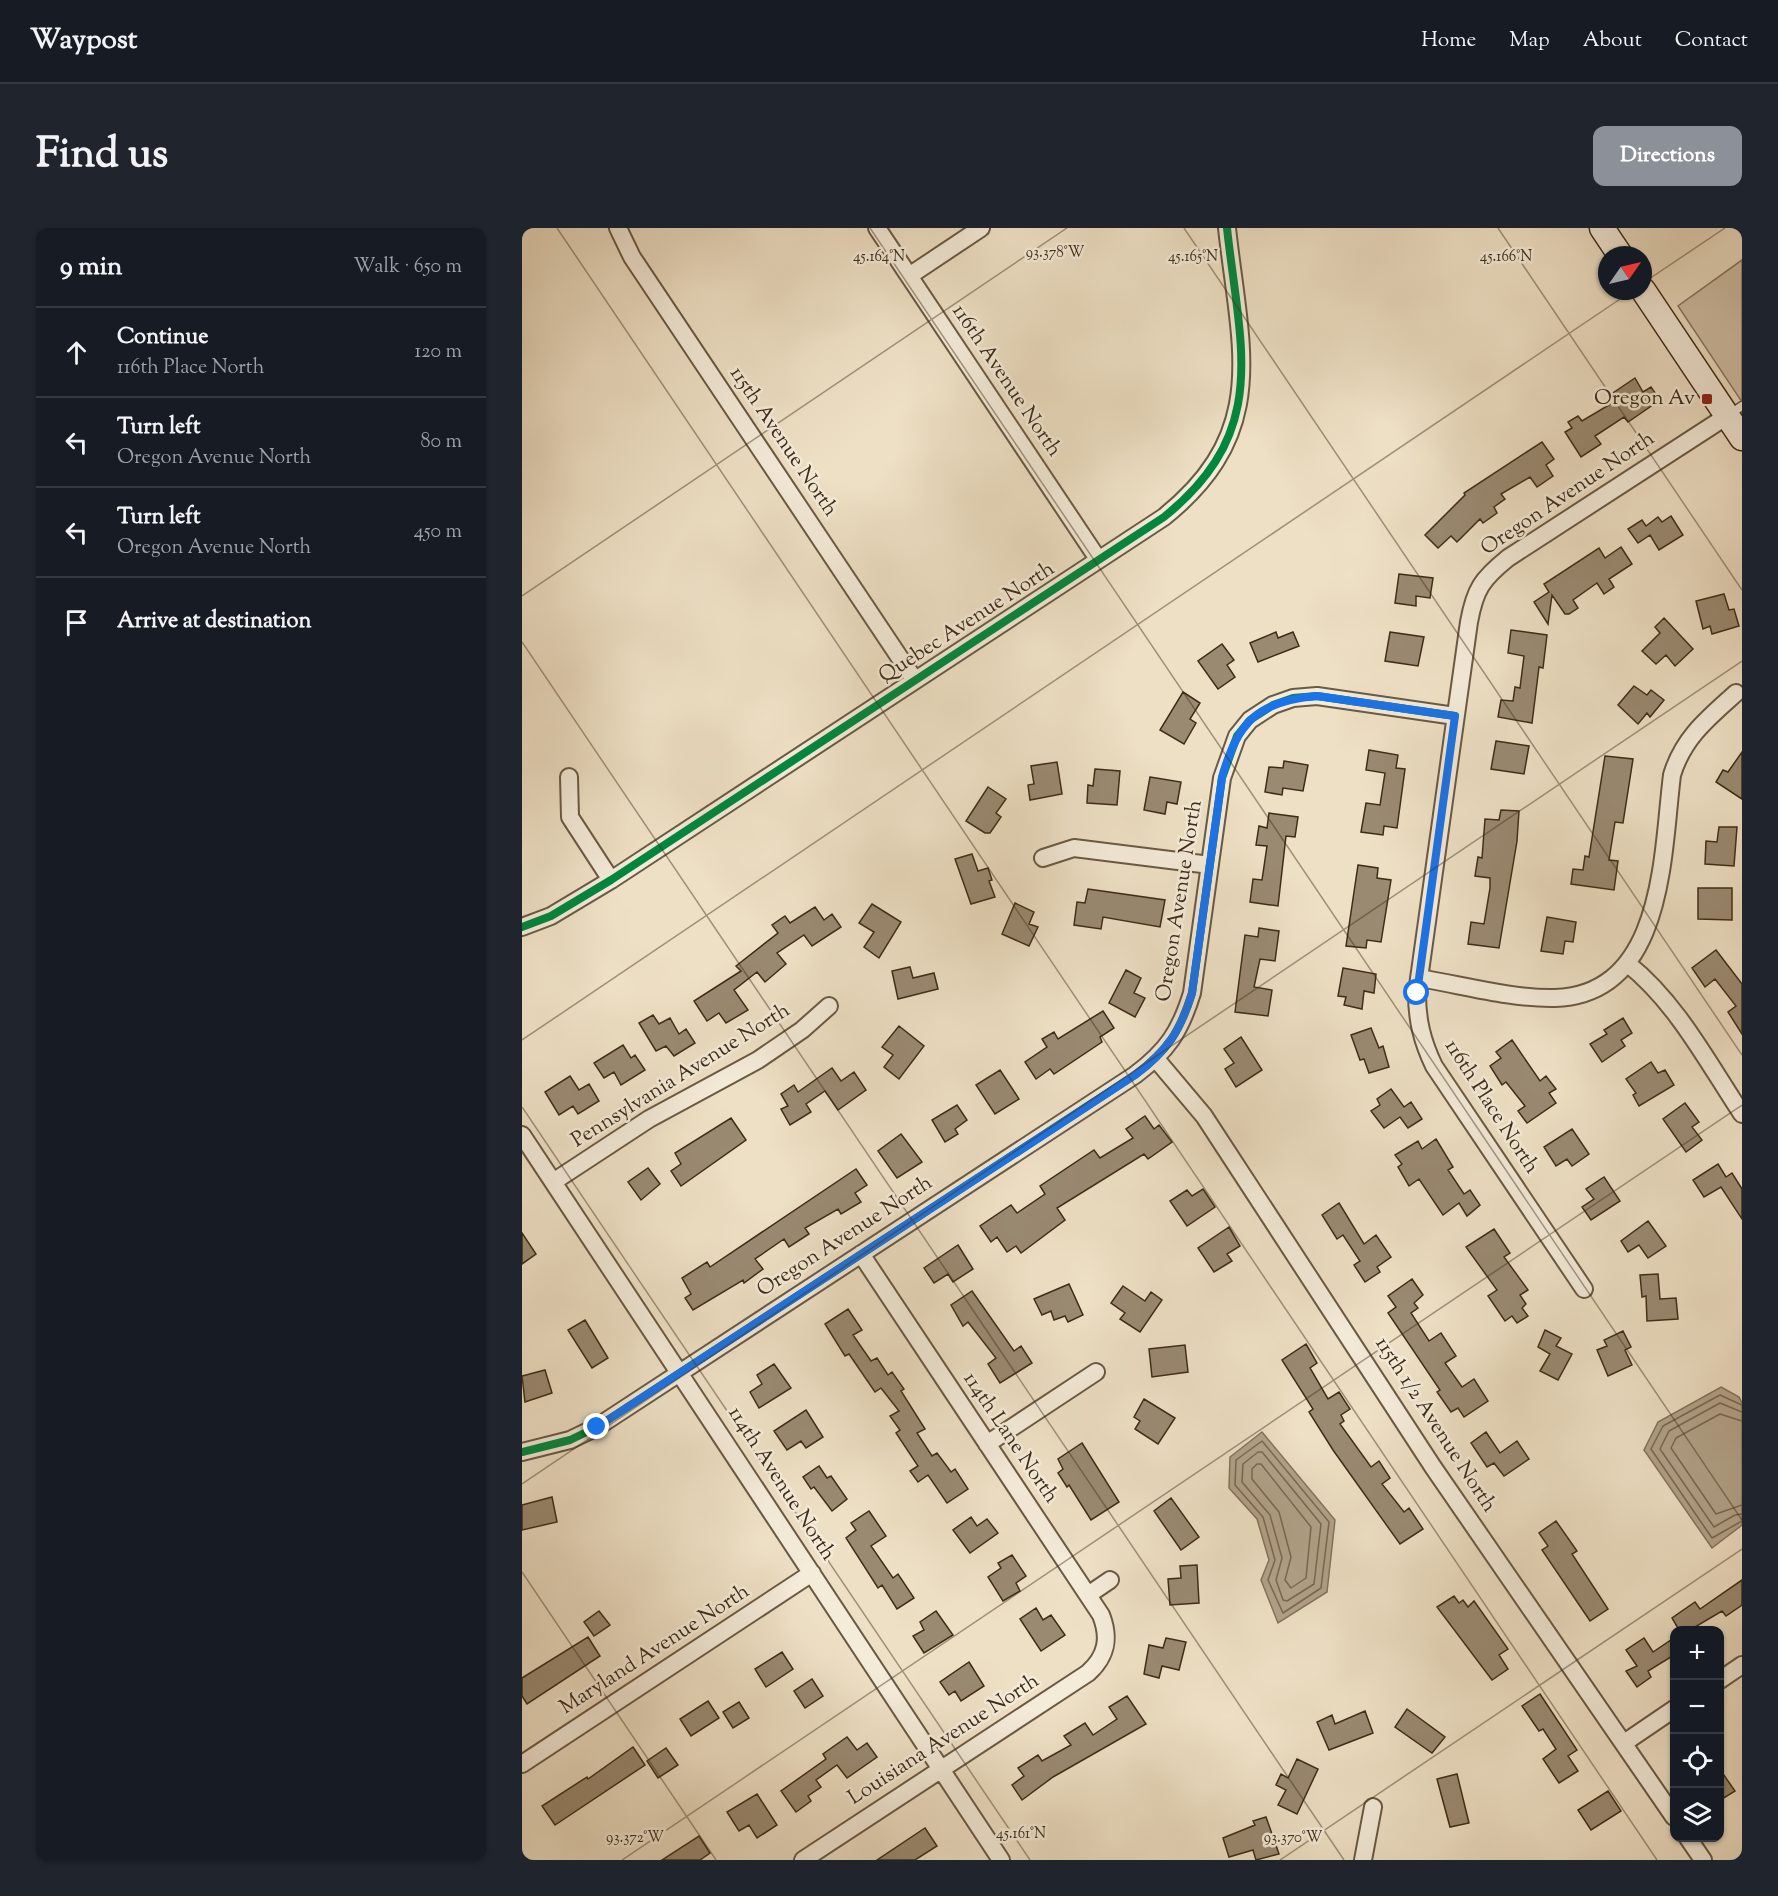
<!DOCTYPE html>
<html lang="en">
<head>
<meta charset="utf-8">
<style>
  :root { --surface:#171b24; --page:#20242c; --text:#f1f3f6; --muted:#9ea1a6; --line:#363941; --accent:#8c9099 }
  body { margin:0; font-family:"Sorts Mill Goudy",serif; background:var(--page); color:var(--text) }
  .controls { position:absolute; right:18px; bottom:18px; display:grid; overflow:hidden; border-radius:12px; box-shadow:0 2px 4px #0004 }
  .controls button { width:54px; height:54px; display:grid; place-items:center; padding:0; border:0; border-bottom:2px solid var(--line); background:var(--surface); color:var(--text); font:30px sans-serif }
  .compass { position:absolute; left:1076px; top:18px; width:54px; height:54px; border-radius:50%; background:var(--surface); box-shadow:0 2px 4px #0004; rotate:56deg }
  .stop { position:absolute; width:18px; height:18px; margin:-14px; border:4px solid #1a73e8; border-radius:50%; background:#fff }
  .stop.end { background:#1a73e8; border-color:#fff; box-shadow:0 2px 6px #0008 }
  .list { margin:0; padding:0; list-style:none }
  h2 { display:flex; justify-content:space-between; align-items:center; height:78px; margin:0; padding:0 24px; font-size:26px }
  h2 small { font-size:20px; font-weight:400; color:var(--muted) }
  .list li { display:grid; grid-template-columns:39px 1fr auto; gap:18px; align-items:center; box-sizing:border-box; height:90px; padding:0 24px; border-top:2px solid var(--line) }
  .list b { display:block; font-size:22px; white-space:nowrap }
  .list p { margin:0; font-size:20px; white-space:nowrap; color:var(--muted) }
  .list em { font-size:20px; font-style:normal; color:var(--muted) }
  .icon { flex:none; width:33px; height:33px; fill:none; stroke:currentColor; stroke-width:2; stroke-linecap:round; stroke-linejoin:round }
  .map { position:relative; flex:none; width:1220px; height:1632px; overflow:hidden; border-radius:12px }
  header { display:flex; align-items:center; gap:36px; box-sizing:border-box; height:84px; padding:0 30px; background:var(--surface); border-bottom:2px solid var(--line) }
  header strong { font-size:28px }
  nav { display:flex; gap:33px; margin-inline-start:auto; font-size:21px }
  .intro { display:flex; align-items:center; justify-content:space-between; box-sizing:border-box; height:144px; padding:0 36px }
  h1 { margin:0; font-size:42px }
  .button { padding:15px 27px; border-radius:12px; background:var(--accent); color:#fff; font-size:21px; font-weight:700 }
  main { display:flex; gap:36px; padding:0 36px }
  aside { flex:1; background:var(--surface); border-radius:12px; box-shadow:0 2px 4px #0004 }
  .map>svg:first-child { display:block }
</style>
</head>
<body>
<header>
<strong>Waypost</strong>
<nav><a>Home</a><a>Map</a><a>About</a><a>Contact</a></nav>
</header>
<div class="intro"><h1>Find us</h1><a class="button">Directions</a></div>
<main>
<aside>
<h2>9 min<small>Walk · 650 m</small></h2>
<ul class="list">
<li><svg class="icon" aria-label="ahead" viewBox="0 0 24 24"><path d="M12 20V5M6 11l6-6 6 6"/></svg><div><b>Continue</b><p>116th Place North</p></div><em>120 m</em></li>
<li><svg class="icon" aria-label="left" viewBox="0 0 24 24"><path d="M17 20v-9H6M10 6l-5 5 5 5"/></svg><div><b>Turn left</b><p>Oregon Avenue North</p></div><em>80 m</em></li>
<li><svg class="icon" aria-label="left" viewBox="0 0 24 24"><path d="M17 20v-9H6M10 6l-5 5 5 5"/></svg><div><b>Turn left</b><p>Oregon Avenue North</p></div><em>450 m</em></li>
<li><svg class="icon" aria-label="arrive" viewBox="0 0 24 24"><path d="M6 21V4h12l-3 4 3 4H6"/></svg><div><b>Arrive at destination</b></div></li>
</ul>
</aside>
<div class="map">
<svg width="1220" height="1632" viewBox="0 0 1220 1632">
  <rect width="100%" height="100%" fill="#eee0c5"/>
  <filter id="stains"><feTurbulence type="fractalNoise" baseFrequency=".00333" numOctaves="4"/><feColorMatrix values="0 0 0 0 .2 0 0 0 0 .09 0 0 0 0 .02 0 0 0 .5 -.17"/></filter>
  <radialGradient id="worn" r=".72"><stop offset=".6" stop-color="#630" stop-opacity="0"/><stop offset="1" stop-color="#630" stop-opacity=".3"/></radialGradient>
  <path fill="#d0c1a8" stroke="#877660" stroke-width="1.5" d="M1220 32V174L1156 78Z"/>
  <path fill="#b2a38a" stroke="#84735c" stroke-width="1.5" d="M1199 1159 1217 1169 1220 1175V1297L1190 1320 1122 1222 1136 1194Z
    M740 1204 813 1292 805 1364 756 1395 739 1352 747 1332 735 1291 707 1260 708 1229Z"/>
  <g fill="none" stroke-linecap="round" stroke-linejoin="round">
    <path stroke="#786851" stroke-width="1.5" d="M1220 1177 1198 1167 1141 1198 1129 1221 1190 1310 1220 1293
      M1220 1184 1198 1175 1147 1203 1138 1221 1192 1299 1213 1287 1220 1286
      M1220 1193 1198 1186 1154 1210 1149 1220 1194 1286 1220 1277
      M740 1213 807 1294 799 1360 761 1385 746 1352 753 1332 741 1289 713 1257 714 1232Z
      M736 1224H740L799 1296 792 1356 765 1373 761 1372 754 1352 760 1330 748 1287 720 1254 721 1236Z
      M735 1236H739L789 1299 784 1350 769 1360 763 1352 769 1329 757 1284 730 1251V1241Z"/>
  </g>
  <path fill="#9a8a72" stroke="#3e2c18" stroke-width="1.5" d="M1113 150 1121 164 1129 159 1138 172 1106 194 1102 189 1073 208 1079 216 1059 229 1043 204 1050 200 1046 194 1056 188 1060 193 1092 174 1088 167Z
    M1020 214 1032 231 1024 237 1031 248 1015 259 1008 249 979 266 983 271 972 279 975 285 961 295 958 291 935 314 929 308 916 320 903 307 943 267 942 265Z
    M1149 288 1161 307 1137 322 1128 307 1116 315 1106 301 1120 292 1124 298 1136 289 1140 294Z
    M1099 319 1110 336 1087 351 1092 359 1082 366 1075 355 1051 372 1056 380 1047 386H1043L1030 367 1026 396 1012 374 1027 364 1022 356 1077 320 1083 330Z
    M877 346 911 350 908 370 894 368V378L873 375Z
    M1202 366 1207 382 1212 381 1217 398 1190 406 1188 398 1181 401 1174 373Z
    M1142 390 1171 421 1153 438 1144 427 1134 436 1120 423 1138 405 1133 399Z
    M989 402 1025 407 1021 440 1017 439 1010 495 976 489 979 472 991 473 993 459 998 460 1002 428 986 425Z
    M754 404 756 410 771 404 777 418 736 434 728 415Z
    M868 404 902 409 896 438 863 433Z
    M700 416 712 432 705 437 713 449 696 461 676 433Z
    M1112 458 1125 467 1129 462 1142 472 1128 489 1125 485 1116 496 1096 477Z
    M661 464 678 475 668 491 674 495 662 516 638 502Z
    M974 513 1007 518 1002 546 969 541Z
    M847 522 876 527 874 540 883 541 875 600 862 598 861 607 839 604 844 575 858 577 863 545 844 542Z
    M1220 524V571L1194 554 1201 542 1206 544Z
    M1083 528 1111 531 1101 595 1093 594 1087 632 1096 633 1092 662 1049 656 1051 641 1061 642 1063 628 1067 629Z
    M762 533 786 537 781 563 761 560 760 567 743 564 747 539 761 540Z
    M535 534 540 566 508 572 506 557 512 556 509 538Z
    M573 541 598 543 595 577 565 575 566 557 571 558Z
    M628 549 659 554 655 576 645 574 643 586 622 582Z
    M466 559 484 571 474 585 479 589 468 605H463L444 593Z
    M979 582 997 583 995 613 977 720 946 716 949 694 962 696 968 660V650L953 648 956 629 960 630 963 591 977 592Z
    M747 585 776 589 773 609 764 608 756 678 728 674 731 651 740 652 745 618 734 617 737 598 745 600Z
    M1197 599H1215L1212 638 1183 636 1184 613 1195 614Z
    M450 626 456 643 466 640 470 652 467 653 473 669 449 676 433 631Z
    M836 637 856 640 855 650 869 652 859 714 845 712 844 720 824 718Z
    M1176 660H1210V692L1176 691Z
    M566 661 643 672 638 699 581 689 579 701 552 697 555 674 563 675Z
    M493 675 512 684 507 696 516 699 507 718 480 706Z
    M350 676 379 694 357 730 342 719 352 704 337 695Z
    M293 679 302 692 310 686 319 699 290 718 282 707 255 725 264 736 243 754 235 744 212 762 226 782 204 795 197 785 185 793 172 773 219 743 214 738 256 705 250 697 263 688 268 695Z
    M1025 689 1054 694 1051 714 1043 713 1041 726 1019 723Z
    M737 700 757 703 753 733 738 731 732 759 750 762 746 788 713 784 723 707 736 709Z
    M1194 722 1220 756V806L1206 784 1214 778 1193 751 1183 759 1170 740Z
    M388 739 391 750 412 745 416 761 376 771 370 743Z
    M821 740 854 746 852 765 842 763 840 781 822 777 824 769 816 768Z
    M604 742 619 750 612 765 623 770 613 789 587 775Z
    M581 783 592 800 578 809 580 814 532 846 528 841 514 851 503 834 525 819 520 811 532 804 536 811Z
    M131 787 137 796 148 790 157 806 164 801 173 815 152 828 144 818 134 823 117 795Z
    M1101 790 1110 805 1099 812 1103 818 1080 834 1068 816 1085 806 1082 802Z
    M377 798 402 818 377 851 362 839 371 827 360 819Z
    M849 800 857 820 861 818 867 839 847 845 842 831 838 832 829 807Z
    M719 809 740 842 714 859 703 841 712 835 702 821Z
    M990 812 1018 853 1024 848 1034 861 1027 865 1034 875 1005 895 996 883 1003 878 984 854 980 857 968 838 979 830 974 824Z
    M101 817 109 830 113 827 123 842 99 857 92 844 82 850 72 835Z
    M1129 834 1136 845 1143 842 1152 857 1117 878 1111 867 1114 865 1104 851Z
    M310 840 319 853 332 844 344 862 316 882 303 863 284 876 289 884 268 897 259 881 266 878 259 866 272 857 276 864Z
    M478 842 497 871 473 886 454 857Z
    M48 848 57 862 67 856 77 873 56 886 51 878 37 887 23 864Z
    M869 861 882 879 889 874 900 891 886 900 878 889 862 900 849 883 858 877 855 871Z
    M1163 875 1177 894 1170 899 1180 912 1164 924 1141 891Z
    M435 877 445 892 433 901 436 906 423 914 410 892Z
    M623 888 632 901 637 897 650 914 626 931 622 926 535 980 543 992 499 1025 494 1018 485 1024 475 1009 469 1014 458 998 489 977 495 985 523 966 518 958 572 922 578 930 611 910 604 901Z
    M209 890 224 912 159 958 149 943 159 936 153 925Z
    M1050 901 1067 926 1050 938 1045 931 1034 938 1022 919Z
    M379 906 400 934 375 950 356 923Z
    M914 911 931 939 926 942 942 966 948 962 958 977 945 988 937 975 921 987 897 951 887 958 876 939 880 936 873 927 896 913 900 921Z
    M1196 936 1204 949 1210 945 1220 961V991L1199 959 1182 969 1171 952Z
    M126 940 138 956 119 972 106 954Z
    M334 941 345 957 333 965 339 974 319 986 316 981 283 1000 287 1006 267 1019 262 1011 233 1031 241 1041 222 1055 221 1052 171 1082 163 1070 169 1066 160 1050 185 1034 188 1039Z
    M1082 949 1098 973 1069 992 1060 979 1072 971 1064 961Z
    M681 961 693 979 665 998 648 973 665 962 670 968Z
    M817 975 842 1016 854 1007 869 1029 855 1039 858 1044 843 1054 832 1037 838 1033 821 1007 815 1011 800 987Z
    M1126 993 1144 1018 1126 1030 1117 1017 1106 1024 1099 1013Z
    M707 999 718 1018 705 1026 710 1033 692 1044 676 1020Z
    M972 1001 988 1025 982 1029 1006 1062 998 1067 1004 1076 1000 1080 1006 1088 995 1095 990 1088 983 1093 966 1068 975 1062 944 1019Z
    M0 1005 14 1026 0 1036Z
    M436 1017 451 1041 431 1054 426 1046 412 1055 402 1040Z
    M1136 1046 1138 1071 1154 1070 1156 1091 1125 1093 1124 1068 1120 1069 1118 1047Z
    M890 1051 901 1067 892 1075 896 1080 889 1085 907 1113 919 1105 934 1128 923 1135 940 1159 952 1151 966 1173 942 1189 936 1180 929 1184 915 1164 918 1162 866 1085 874 1079 866 1068Z
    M547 1056 561 1087 546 1094 543 1088 532 1092 529 1083 520 1087 512 1071Z
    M601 1058 623 1073 629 1064 640 1072 618 1104 598 1091 603 1085 589 1075Z
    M450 1063 492 1123 499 1118 510 1135 478 1155 466 1136 474 1130 446 1094 441 1098 429 1077Z
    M326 1081 340 1102 331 1107 349 1133 355 1130 366 1147 370 1144 382 1161 379 1163 403 1201 395 1205 410 1228 415 1225 429 1244 433 1241 446 1261 425 1275 406 1247 396 1254 388 1243 396 1238 374 1205 378 1202 368 1188 377 1183 359 1160 353 1164 327 1126 323 1128 303 1096Z
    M63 1092 86 1130 70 1140 46 1102Z
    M1023 1102 1039 1110 1034 1118 1050 1126 1036 1152 1018 1143 1028 1126 1016 1119Z
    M1101 1103 1109 1119 1103 1122 1110 1137 1086 1148 1075 1122 1085 1118 1082 1112Z
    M784 1116 795 1135 788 1140 806 1171 817 1164 828 1181 819 1187 822 1193 818 1196 849 1239 857 1233 868 1250 860 1256 882 1284 887 1280 901 1301 878 1316 811 1222 787 1184 791 1181 760 1132Z
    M663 1117 666 1144 630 1149 627 1121Z
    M252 1136 269 1160 237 1180 228 1164 240 1156 235 1147Z
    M23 1142 30 1165 3 1174 0 1148Z
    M622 1171 653 1190 636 1216 613 1201 618 1193 612 1189Z
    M284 1182 301 1209 284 1220 279 1213 265 1222 252 1203Z
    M964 1204 978 1225 995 1213 1007 1231 982 1248 972 1235 965 1239 949 1215Z
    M560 1215 597 1274 569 1292 547 1257 545 1259 536 1245 541 1241 536 1231Z
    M297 1238 305 1250 309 1248 325 1271 310 1283 292 1259 289 1261 281 1249Z
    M30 1269 35 1294 0 1302V1277Z
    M649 1270 677 1309 659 1322 632 1283Z
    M347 1283 364 1308 349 1318 371 1350 376 1346 392 1370 375 1381 360 1357 356 1360 324 1310 334 1302 329 1295Z
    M449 1289 455 1298 465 1291 476 1305 448 1325 431 1302Z
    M1034 1293 1055 1323 1050 1326 1086 1381 1068 1393 1020 1322 1026 1318 1017 1305Z
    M490 1327 504 1348 494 1355 498 1363 481 1373 466 1349 479 1340 476 1335Z
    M675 1337 677 1375 648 1377 646 1351 659 1350 658 1338Z
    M1220 1352V1377L1204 1388 1200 1383 1168 1402H1157L1150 1390 1173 1374 1178 1381Z
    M932 1368 937 1375 941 1372 946 1379 952 1373 986 1421 977 1427 986 1441 970 1452 915 1379Z
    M514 1380 521 1392 529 1387 543 1407 519 1423 498 1391Z
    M77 1383 88 1397 72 1408 62 1394Z
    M414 1383 431 1407 402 1425 391 1408 402 1402 398 1394Z
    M66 1409 78 1428 5 1476 0 1468V1450Z
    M644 1410 664 1414 657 1442 640 1438 637 1450 622 1446 627 1417 641 1420Z
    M1122 1410 1131 1424 1152 1410V1427L1126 1443 1129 1449 1115 1459 1104 1443 1115 1438 1104 1422Z
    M260 1424 271 1441 244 1459 233 1441Z
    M447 1434 462 1458 439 1473 433 1463 427 1467 418 1454Z
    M290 1451 301 1468 283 1480 272 1463Z
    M1018 1466 1055 1522 1046 1528 1056 1543 1037 1555 1021 1531 1034 1521 1021 1501 1017 1503 1000 1478Z
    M605 1468 624 1496 531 1549 500 1572 490 1557 502 1548 496 1540 516 1527 520 1533 549 1517 542 1508 563 1495 571 1507 595 1491 587 1479Z
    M186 1473 197 1490 169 1508 158 1491Z
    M217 1474 227 1490 211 1500 201 1484Z
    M885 1481 923 1509 910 1525 873 1499Z
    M843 1483 851 1505 807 1522 795 1494 810 1487 813 1496Z
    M325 1509 335 1522 345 1515 355 1529 325 1550 315 1537 294 1552 299 1559 286 1568 289 1573 274 1584 259 1563 304 1531 301 1526Z
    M111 1519 123 1537 33 1597 20 1578 65 1549 66 1551Z
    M144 1520 156 1537 136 1550 125 1533Z
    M775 1531 796 1541 775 1586 756 1577 764 1562 754 1557 759 1546 766 1550Z
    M1197 1540 1213 1563 1197 1573Z
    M935 1546 947 1595 928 1599 915 1551Z
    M1086 1563 1099 1583 1069 1602 1056 1582Z
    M235 1566 255 1597 235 1610 227 1597 217 1603 205 1584Z
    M744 1589 757 1626 734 1632 731 1622 707 1629 701 1610 733 1597 731 1593Z
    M403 1600 415 1618 393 1632H355Z
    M177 1608 188 1625 178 1632H140Z"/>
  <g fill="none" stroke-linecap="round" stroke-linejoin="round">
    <defs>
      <path id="lane" d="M1208 186 1220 178"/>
      <path id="street" d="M96 0 110 29 392 451
        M355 0 576 331
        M387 48 459 0
        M47 549 48 589 89 652
        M521 630 552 620 688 637
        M0 699 29 688 89 652 642 289C749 203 718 120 705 0
        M1106 736C1155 775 1186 835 1220 886
        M897 750C940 757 990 771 1033 770 1143 766 1140 626 1150 547 1161 510 1186 490 1214 465
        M634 831 682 888 911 1239 1152 1589
        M0 907 479 1632
        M31 954 127 891 236 832 280 802 307 778
        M1062 1061 912 838C900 813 895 792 895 765L947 394C953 361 960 351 986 330L1205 188
        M465 1216 574 1144
        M0 1224 48 1212 75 1199 613 847C645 823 658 804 670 765L700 550 715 508 728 492 751 477 771 470 795 468 933 488
        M566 1367 588 1352
        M1198 1452 1220 1437
        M1102 1515 1152 1481
        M0 1536 290 1345
        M1166 1610 1181 1632
        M281 1632 566 1445C585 1428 588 1410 579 1387L339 1026
        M841 1632 851 1579"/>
      <path id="secondary" d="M1080 0 1098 27
        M1121 62 1220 210"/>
    </defs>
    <use href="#lane" stroke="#6a5943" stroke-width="11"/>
    <use href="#street" stroke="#6a5943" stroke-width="20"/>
    <use href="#secondary" stroke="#3e2c18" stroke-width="27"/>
    <use href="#lane" stroke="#f4ebd9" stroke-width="8"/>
    <use href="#street" stroke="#f4ebd9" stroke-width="16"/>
    <use href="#secondary" stroke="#f4ebd9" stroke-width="24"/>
    <defs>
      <path id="cycleway" d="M0 699 29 688 89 652 642 289C749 203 718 120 705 0
        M0 1224 48 1212 75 1199 613 847C645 823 658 804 670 765L700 550 715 508 728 492 751 477 771 470 795 468 933 488"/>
    </defs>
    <use href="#cycleway" stroke="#f4ebd9" stroke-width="11"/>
    <use href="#cycleway" stroke="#00873e" stroke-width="8"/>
  </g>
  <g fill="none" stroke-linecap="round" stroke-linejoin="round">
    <path stroke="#1a73e8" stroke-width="8" d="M75 1199 613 847C645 823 658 804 670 765L700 549C716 494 735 473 795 468L933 488 895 765"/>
  </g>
  <path fill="none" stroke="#3e2c18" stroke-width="1.5" stroke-opacity="0.45" d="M35 0 1135 1632M348 0 1220 1292M662 0 1220 827M976 0 1220 362M1121 55 1203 0M0 368 545 0M0 414 822 1632M0 812 1110 63M0 879 508 1632M0 1256 1220 433M0 1344 194 1632M100 1632 1220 877M758 1632 1220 1321"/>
  <rect fill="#8f2418" stroke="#f4ebd9" stroke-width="2" x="1179" y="165" width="12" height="12" rx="3"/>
  <g text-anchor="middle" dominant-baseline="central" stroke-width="5" stroke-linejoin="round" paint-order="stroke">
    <g font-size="21" fill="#3e2c18" stroke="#f4ebd9">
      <text transform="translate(484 153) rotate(56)">116th Avenue North</text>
      <text transform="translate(261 214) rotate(56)">115th Avenue North</text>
      <text transform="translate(1046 266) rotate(-34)">Oregon Avenue North</text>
      <text transform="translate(445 395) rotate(-33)">Quebec Avenue North</text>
      <text transform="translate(658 673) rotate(-81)">Oregon Avenue North</text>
      <text transform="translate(159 848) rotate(-32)">Pennsylvania Avenue North</text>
      <text transform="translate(969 879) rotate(57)">116th Place North</text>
      <text transform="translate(323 1009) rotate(-33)">Oregon Avenue North</text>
      <text transform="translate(913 1197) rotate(57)">115th 1/2 Avenue North</text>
      <text transform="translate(488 1210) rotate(56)">114th Lane North</text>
      <text transform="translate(259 1256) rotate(57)">114th Avenue North</text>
      <text transform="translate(133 1422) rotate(-33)">Maryland Avenue North</text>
      <text transform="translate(422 1512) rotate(-33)">Louisiana Avenue North</text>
    </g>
    <g font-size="21" fill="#3e2c18" stroke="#f4ebd9" text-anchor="end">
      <text x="1173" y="171">Oregon Av</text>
    </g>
  </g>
  <g font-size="15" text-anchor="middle" fill="#3e2c18" stroke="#f4ebd9" stroke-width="5" stroke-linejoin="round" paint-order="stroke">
    <text x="533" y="29">93.378°W</text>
    <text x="984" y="33">45.166°N</text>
    <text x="357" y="33">45.164°N</text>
    <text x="671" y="33">45.165°N</text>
    <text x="499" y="1610">45.161°N</text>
    <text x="113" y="1614">93.372°W</text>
    <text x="771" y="1614">93.370°W</text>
  </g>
  <rect width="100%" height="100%" filter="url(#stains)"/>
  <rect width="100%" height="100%" fill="url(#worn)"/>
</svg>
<div class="controls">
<button>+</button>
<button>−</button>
<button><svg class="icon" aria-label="locate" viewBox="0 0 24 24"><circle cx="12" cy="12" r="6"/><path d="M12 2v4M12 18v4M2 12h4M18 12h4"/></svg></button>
<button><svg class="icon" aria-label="layers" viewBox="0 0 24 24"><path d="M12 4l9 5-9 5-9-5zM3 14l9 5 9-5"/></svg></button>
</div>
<svg class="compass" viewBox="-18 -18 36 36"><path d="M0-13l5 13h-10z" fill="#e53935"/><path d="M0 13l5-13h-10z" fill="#9ea1a6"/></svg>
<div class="stop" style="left:895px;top:765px"></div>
<div class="stop end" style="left:75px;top:1199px"></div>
</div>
</main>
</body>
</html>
